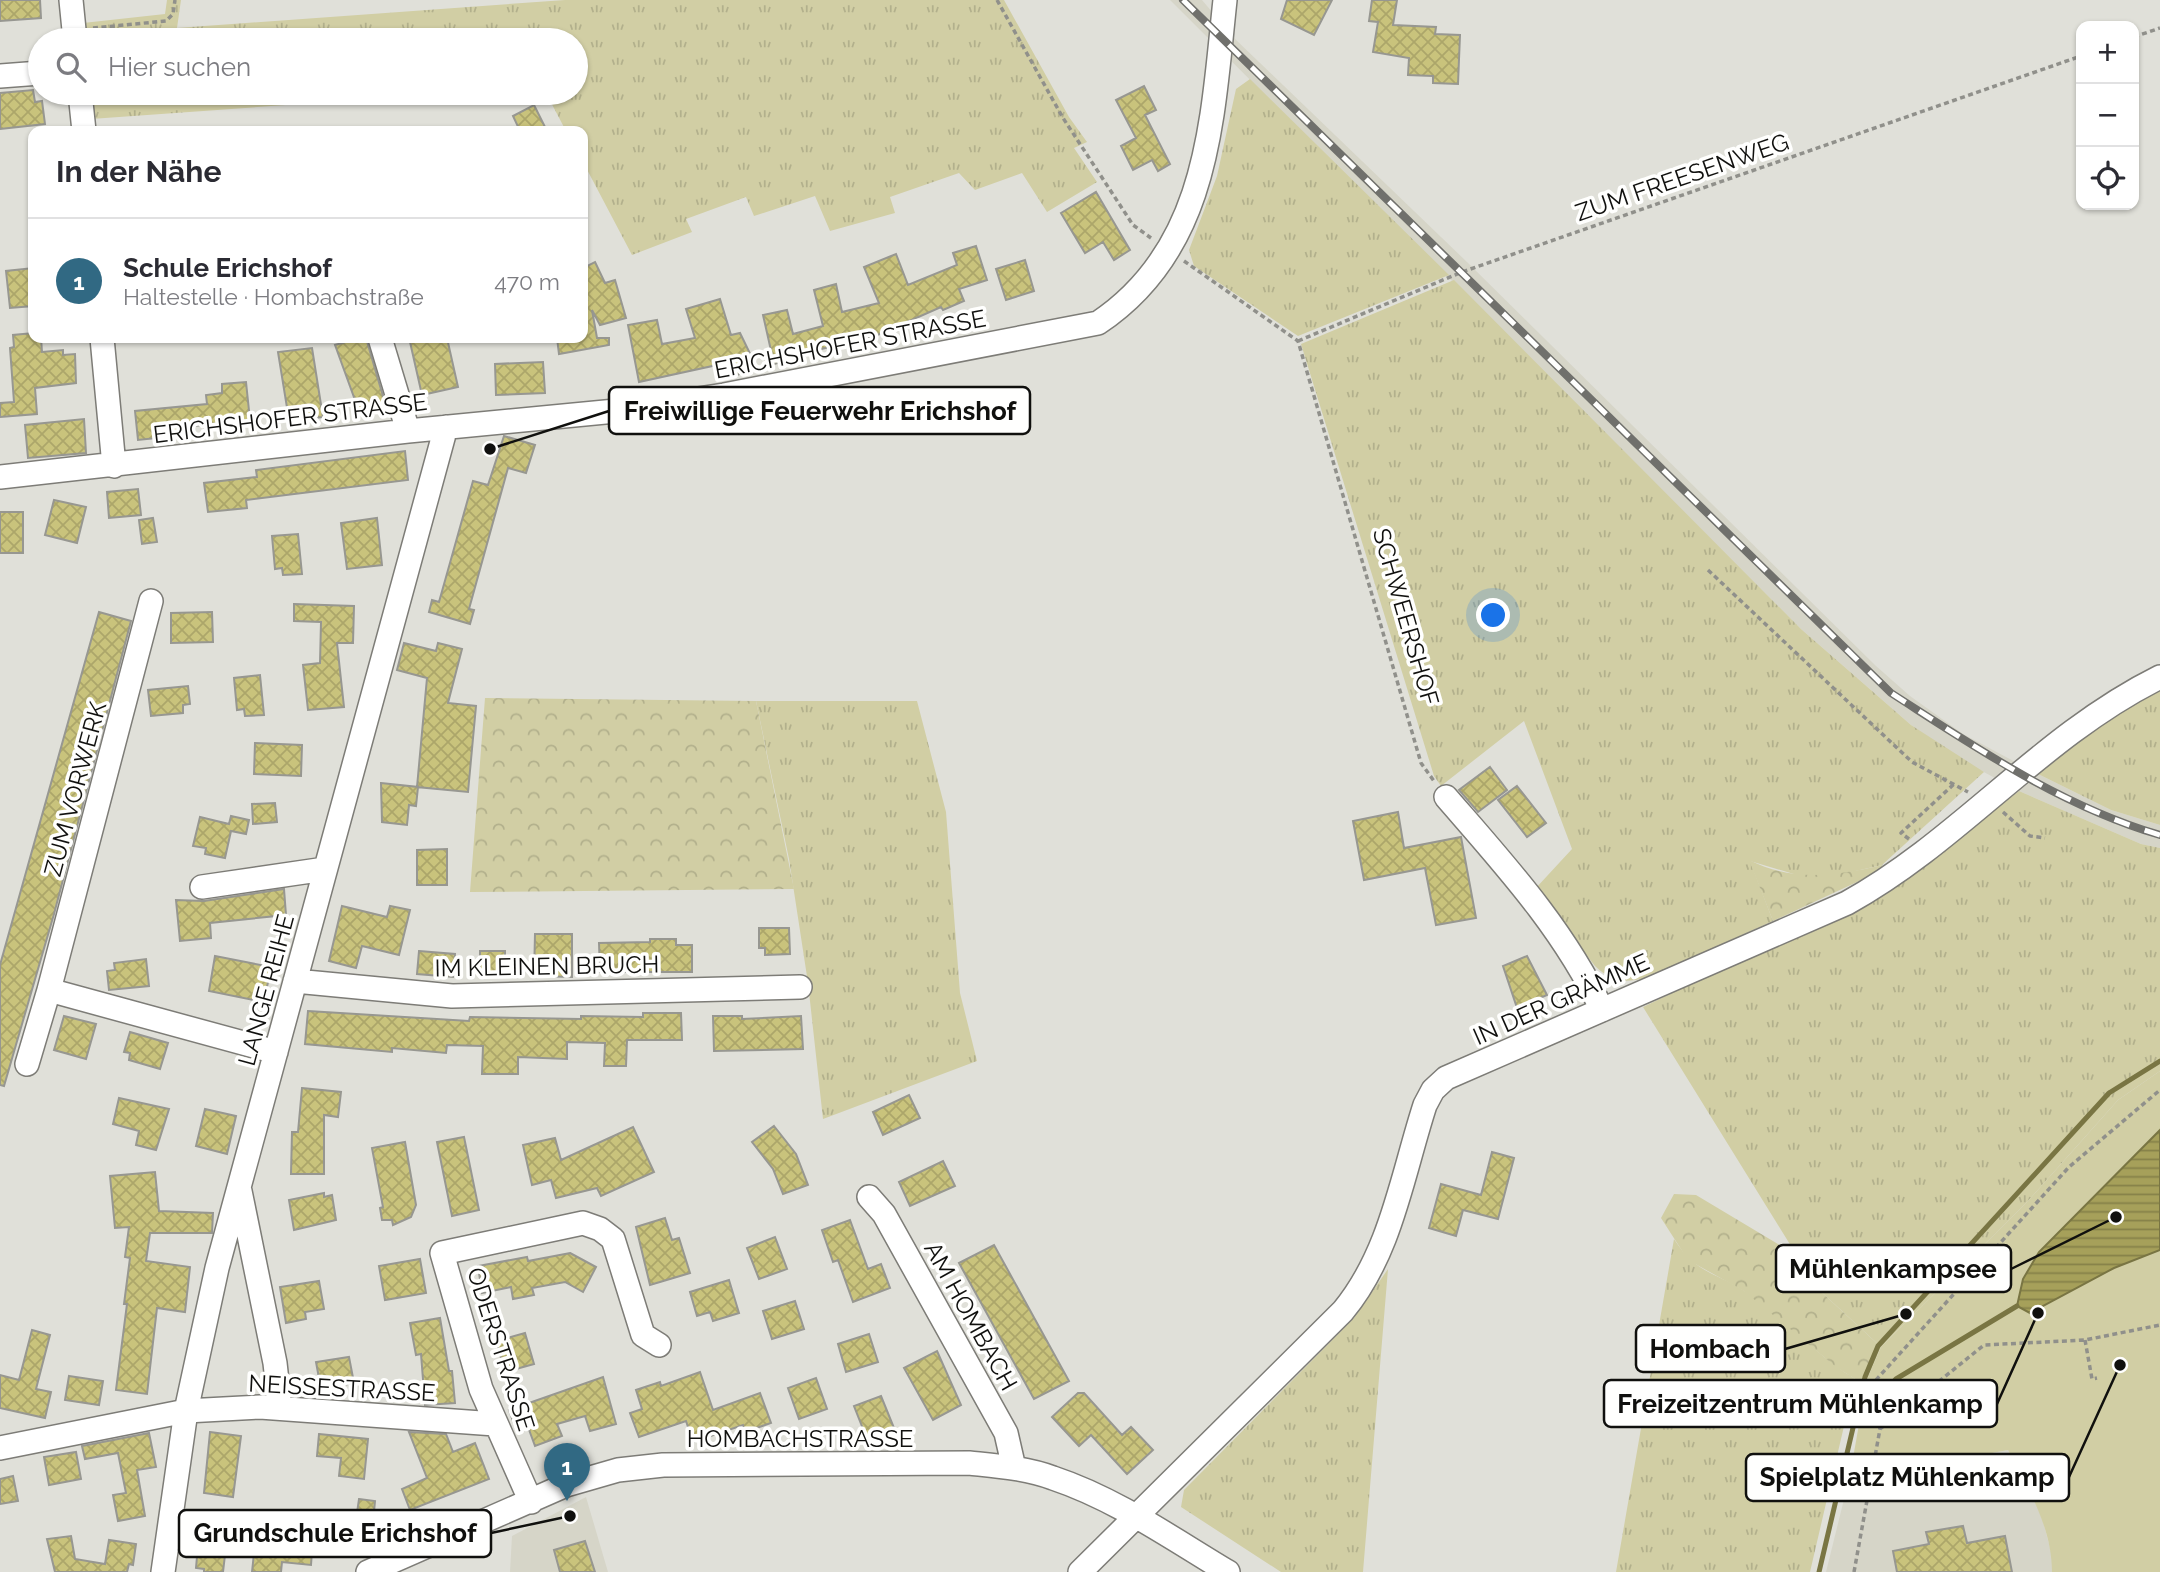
<!DOCTYPE html>
<html lang="de">
<head>
<meta charset="utf-8">
<style>
  :root { --surface:#fff; --page:#f7f7f7; --text:#2b2b33; --muted:#7c7c81; --line:#e1e1e2; --accent:#316983 }
  body { margin:0; font-family:Raleway,sans-serif; background:var(--page); color:var(--text) }
  .controls { position:absolute; right:21px; top:21px; display:grid; overflow:hidden; border-radius:14px; box-shadow:0 2px 5px #0004 }
  .controls button { width:63px; height:63px; display:grid; place-items:center; padding:0; border:0; border-bottom:2px solid var(--line); background:var(--surface); color:var(--text); font:35px sans-serif }
  .you { position:absolute; left:1494px; top:616px; width:24px; height:24px; margin:-18px; border:5px solid #fff; border-radius:50%; background:#1a73e8; box-shadow:0 0 0 10px #1a73e833 }
  .badge { display:grid; place-items:center; width:46px; height:46px; border-radius:50%; background:var(--accent); color:#fff; font-size:23px; font-weight:700 }
  .pin { position:absolute; translate:-50% -58px; filter:drop-shadow(0 2px 4px #0008) }
  .pin::after { content:''; position:absolute; top:37px; width:24px; height:21px; background:inherit; clip-path:polygon(0 0,100% 0,50% 100%) }
  .list { margin:0; padding:0; list-style:none }
  h2 { display:flex; justify-content:space-between; align-items:center; height:91px; margin:0; padding:0 28px; font-size:30px }
  h2 small { font-size:23px; font-weight:400; color:var(--muted) }
  .list li { display:grid; grid-template-columns:46px 1fr auto; gap:21px; align-items:center; box-sizing:border-box; height:126px; padding:0 28px; border-top:2px solid var(--line) }
  .list b { display:block; font-size:26px; white-space:nowrap }
  .list p { margin:0; font-size:23px; white-space:nowrap; color:var(--muted) }
  .list em { font-size:23px; font-style:normal; color:var(--muted) }
  .icon { flex:none; width:38px; height:38px; fill:none; stroke:currentColor; stroke-width:2; stroke-linecap:round; stroke-linejoin:round }
  .map { position:relative; flex:none; width:2160px; height:1572px; overflow:hidden }
  .search { position:absolute; background:var(--surface); box-shadow:0 2px 5px #0004; left:28px; top:28px; width:560px; height:77px; display:flex; align-items:center; gap:18px; box-sizing:border-box; padding:0 24px; border-radius:38px; color:var(--muted); font-size:26px }
  .panel { position:absolute; background:var(--surface); box-shadow:0 2px 5px #0004; left:28px; top:126px; width:560px; height:217px; border-radius:14px }
  .map>svg:first-child { display:block }
</style>
</head>
<body>
<div class="map">
<svg width="2160" height="1572" viewBox="0 0 2160 1572">
  <defs>
    <pattern id="grass-tufts" width="24" height="20" patternUnits="userSpaceOnUse" patternTransform="scale(1.75)"><rect width="24" height="20" fill="#d1cea4"/><path d="M3 7l-1-3M5 7V3M7 7l1-3M15 17l-1-3M17 17v-4M19 17l1-3" fill="none" stroke="#b2b08c"/></pattern>
    <pattern id="forest-crowns" width="20" height="18" patternUnits="userSpaceOnUse" patternTransform="scale(1.75)"><rect width="20" height="18" fill="#d1cea4"/><path d="M2 6a3 3 0 1 1 6 0M12 15a3 3 0 1 1 6 0" fill="none" stroke="#b2b08c"/></pattern>
    <pattern id="water-rules" width="6" height="5" patternUnits="userSpaceOnUse" patternTransform="scale(1.75)"><rect width="6" height="5" fill="#a6a05a"/><path d="M0 2.5h6" fill="none" stroke="#868149"/></pattern>
    <pattern id="building-cross-hatch" width="8" height="8" patternUnits="userSpaceOnUse" patternTransform="scale(1.75)"><rect width="8" height="8" fill="#c9c37c"/><path d="M0 0l8 8M0 8l8-8" fill="none" stroke="#aca66a"/></pattern>
  </defs>
  <rect width="100%" height="100%" fill="#e0e0d9"/>
  <path fill="#d6d5c8" d="M1170 0H1202L1234 38 1467 262 1876 666 1910 696 1963 734 2034 772 2111 810 2160 825V848L2141 844 2019 791 1956 757 1911 725 1801 629Z
    M2008 1450 2041 1514 2052 1555V1572H1826L1850 1475H1876Z
    M586 1497 608 1572H510L512 1536Z"/>
  <path fill="url(#grass-tufts)" d="M167 0H181L177 28 565 0H1004L1069 117 1087 142 1074 148 1097 182 1047 212 1022 173 975 190 959 173 890 197 895 213 830 231 815 196 754 216 746 197 686 219 692 232 632 255 583 162V131H566L546 93H576V40H84L83 23 165 14Z
    M1250 79 1449 275 1298 336 1194 266 1189 250 1217 176 1236 89Z
    M89 93H454L91 119Z
    M1454 280 1801 629 1911 725 1984 772 1882 865 1838 875H1797L1750 861 1773 921 1646 978C1623 983 1612 982 1595 966L1535 889 1572 849 1524 721 1441 786 1434 776 1301 344Z
    M2160 690V825L2111 810 2034 772 2081 734Z
    M756 701H917L946 812 960 993 977 1061 823 1119 808 983 789 859Z
    M2019 791 2141 844 2160 848V1071L2118 1100 2028 1201 1881 1347 1817 1288 1643 1007 1896 885Z
    M1674 1239C1696 1273 1712 1271 1743 1290 1782 1315 1814 1354 1855 1379L1810 1572H1616Z
    M1388 1269 1363 1572H1281L1181 1507 1184 1490 1354 1318Z"/>
  <path fill="url(#forest-crowns)" d="M485 698 756 701 794 889 470 892Z
    M1749 860C1793 882 1836 876 1882 865L1885 869 1773 921Z
    M1674 1194 1696 1195 1798 1256 1817 1288 1881 1347 1867 1379H1855L1836 1367 1744 1291 1688 1260 1661 1218Z"/>
  <path fill="#d1cea4" d="M2160 1071V1572H2052C2052 1527 2028 1489 2008 1450L1876 1475H1850L1867 1379 1881 1347 2028 1201 2118 1100Z"/>
  <path fill="url(#water-rules)" stroke="#797543" stroke-width="2" d="M2160 1130V1250L2114 1268 2030 1313 2017 1306 2023 1279 2039 1252Z"/>
  <g fill="none" stroke-linecap="round" stroke-linejoin="round">
    <path stroke="#797543" stroke-width="5" d="M1855 1423 1896 1379 2017 1306
      M1819 1572 1865 1377 1878 1346 2109 1093 2160 1061"/>
  </g>
  <path fill="url(#building-cross-hatch)" stroke="#979791" stroke-width="2" d="M0 0H40L41 18 0 21Z
    M1287 0H1332L1314 35 1281 19Z
    M1372 0H1397L1393 25 1436 27 1435 34 1460 35 1458 84 1433 83V76L1408 75 1409 58 1373 52 1378 22 1369 21Z
    M1144 86 1156 110 1145 115 1170 164 1158 171 1152 160 1133 170 1121 146 1136 138 1116 100Z
    M33 90 35 102 42 101 45 124 0 129V93Z
    M534 105 547 131H520L513 116Z
    M1096 192 1130 250 1114 260 1103 242 1085 253 1061 213Z
    M976 246 987 280 959 289 964 301 943 310 941 307 873 337 804 353 805 356 774 364 763 315 787 310 793 334 823 326 814 290 836 284 842 312 879 303 864 267 896 254 908 285 957 265 953 253Z
    M1025 260 1034 291 1006 300 996 269Z
    M595 262 605 283 615 280 626 318 600 325 592 310 597 338H609V345L559 354 557 338H583V301L587 300 583 291V268Z
    M33 268V306L10 308 6 271Z
    M720 299 731 335 740 333 757 368 737 375 731 362 639 382 628 325 657 320 662 344 695 338 686 309Z
    M33 333V338H41L42 352 63 350V355L75 354 76 383 35 388 37 414 0 417V403L14 402 10 348 14 347 13 335Z
    M360 338H366L385 403 359 411 335 345Z
    M429 338H447L458 387 422 395 410 342Z
    M312 348 323 417 289 420 278 352Z
    M543 362 545 393 496 395 495 364Z
    M246 382 250 420 184 427 185 435 138 440 135 411 207 404 206 395 222 393V384Z
    M84 419 86 453 28 458 25 425Z
    M504 436 535 445 526 473 508 468 469 609 474 610 470 624 429 612 432 600 439 602 473 481 488 485Z
    M405 451 408 480 246 500 247 508 208 512 204 483 257 477 256 470Z
    M138 489 141 515 109 518 107 492Z
    M54 500 86 507 77 543 45 535Z
    M0 512H23V553H0Z
    M153 518 157 542 142 544 139 520Z
    M377 518 382 565 347 569 341 523Z
    M298 534 302 574 283 575 282 568 275 569 272 536Z
    M294 604 354 606 353 643H337L344 707 308 710 303 665 320 663 321 622 294 621Z
    M99 612 131 621 54 914 4 1086 0 1085V965Z
    M212 612 213 642 171 643V613Z
    M404 643 436 651 438 643 462 649 448 703 476 706 468 792 417 787 427 678 397 670Z
    M260 675 264 715 245 716 244 709 237 710 234 678Z
    M188 686 190 704 183 705V713L151 716 148 690Z
    M255 743 302 745 301 776 254 774Z
    M1490 767 1507 790 1478 812 1459 790Z
    M381 783 418 787 416 806 409 805 407 825 382 822Z
    M1517 786 1546 823 1527 837 1498 800Z
    M275 803 277 822 253 824 252 804Z
    M1398 812 1404 848 1461 837 1476 918 1436 925 1425 868 1364 880 1353 821Z
    M231 816 249 820 246 834 231 831 225 858 205 854 206 848 193 846 200 817 229 824Z
    M447 849V885H417V850Z
    M284 889 286 915 210 923 211 938 180 941 176 900 204 901Z
    M342 906 387 917 390 906 410 910 399 955 362 946 356 968 329 961Z
    M759 928H789L790 954 765 955V948H759Z
    M535 934H572V977L534 976Z
    M650 939H676V945H692V972H600L599 943 650 942Z
    M419 951 455 954 453 977 417 974Z
    M480 951H505V975H480Z
    M215 956 271 967 264 1002 209 991Z
    M1527 956 1547 995 1517 1008 1503 966Z
    M146 959 149 986 109 990 107 971 115 970 114 963Z
    M308 1011 469 1021 470 1017 581 1019V1016L643 1017V1013H681L682 1040H627L626 1066H604L605 1043 567 1042V1059L518 1057V1074H482L483 1046 447 1045 446 1053 392 1048V1052L305 1044Z
    M64 1016 96 1024 86 1059 54 1050Z
    M713 1016H742V1019L801 1016 803 1049 714 1051Z
    M130 1032 168 1043 160 1069 129 1060 130 1053 124 1052Z
    M302 1088 341 1092 338 1117 324 1115V1174H291L292 1132H298Z
    M909 1095 920 1118 883 1135 873 1112Z
    M119 1098 169 1109 156 1150 136 1145 139 1131 113 1124Z
    M205 1109 236 1116 227 1154 196 1146Z
    M774 1126 796 1154 808 1185 783 1194 773 1169 752 1142Z
    M633 1127 654 1172 601 1196 597 1188 556 1198 551 1180 532 1185 523 1145 555 1138 561 1160Z
    M464 1137 479 1210 452 1216 437 1142Z
    M405 1142 416 1205 411 1217 393 1225 392 1220H382L380 1208 383 1207 372 1148Z
    M1492 1152 1514 1158 1498 1219 1463 1210 1456 1236 1429 1228 1441 1184 1481 1195Z
    M943 1161 955 1186 910 1206 899 1182Z
    M155 1172 159 1211 213 1213 212 1233H150L146 1261 190 1267 185 1312 157 1308 147 1394 116 1390 127 1304H124L130 1258 125 1257 129 1227 115 1228 110 1176Z
    M324 1193V1197L332 1195 336 1220 294 1230 289 1200Z
    M665 1218 672 1240 679 1238 690 1273 650 1285 636 1227Z
    M850 1220 868 1269 881 1264 890 1288 853 1302 838 1260 833 1262 822 1230Z
    M775 1237 787 1269 759 1279 747 1248Z
    M994 1245 1069 1381 1034 1399 959 1263Z
    M570 1253 596 1267 583 1292 565 1282 532 1288 534 1295 513 1299 511 1287 482 1293 478 1266 527 1257 528 1261Z
    M420 1259 426 1293 385 1300 379 1266Z
    M729 1280 739 1313 713 1321 710 1312 697 1316 690 1292Z
    M319 1281 324 1309 305 1312 306 1319 286 1323 280 1287Z
    M795 1301 804 1329 772 1339 763 1311Z
    M440 1318 449 1371H452L455 1403 425 1405 421 1354 416 1355 410 1323Z
    M32 1330 50 1335 36 1389 51 1392 45 1418 0 1408V1375L19 1380Z
    M525 1333 534 1364 505 1372 496 1341Z
    M869 1334 878 1362 846 1372 838 1344Z
    M937 1351 961 1405 933 1420 904 1368Z
    M349 1357 354 1383 321 1389 316 1362Z
    M700 1372 713 1410 760 1393 771 1423 745 1432 743 1425 693 1442 686 1421 639 1437 630 1413 642 1409 636 1390 660 1382 661 1386Z
    M69 1376 103 1381 99 1405 65 1400Z
    M603 1377 616 1424 590 1431 585 1416 557 1424 562 1436 535 1446 528 1427 517 1432 509 1410Z
    M816 1378 827 1409 799 1419 788 1388Z
    M1078 1393H1084L1122 1435 1131 1427 1153 1450 1127 1474 1091 1435 1079 1446 1052 1417Z
    M881 1396 894 1428 867 1439 854 1406Z
    M210 1432 241 1436 233 1497 204 1493Z
    M409 1432 446 1434 453 1452 475 1443 489 1479 410 1510 402 1489 427 1478Z
    M149 1433 156 1467 137 1470 145 1516 118 1521 113 1495 126 1493 118 1453 85 1459 82 1446Z
    M319 1434 368 1439 364 1479 339 1476 341 1458 317 1456Z
    M76 1452 81 1479 49 1485 44 1457Z
    M13 1476 18 1501 0 1504V1479Z
    M359 1499 375 1501 371 1543 342 1540 341 1554 312 1551 311 1565 282 1562 281 1572H252L255 1544 267 1546 268 1533 297 1534 298 1523H327L328 1512 336 1510 357 1513Z
    M1963 1526 1967 1543 2005 1536 2012 1572H1897L1893 1551 1929 1544 1926 1532Z
    M199 1535 227 1538 223 1572H204V1569L196 1568Z
    M71 1536 75 1559 105 1564 109 1540 136 1544 133 1565 129 1564 127 1572H55L47 1539Z
    M585 1541 595 1572H560L554 1550Z"/>
  <g fill="none" stroke-linecap="round" stroke-linejoin="round">
    <defs>
      <path id="minor" d="M71 0 75 40
        M0 76 40 73
        M80 93 84 131
        M102 338 114 466
        M380 338 408 431
        M0 477 408 431 626 410 724 395 1098 323C1209 249 1212 121 1225 0
        M1446 797C1504 864 1564 929 1602 1010
        M202 887 325 869
        M295 981 452 996 800 987
        M49 990 151 601
        M27 1064 49 990 276 1052
        M240 1191 275 1363 280 1408
        M869 1197 884 1214 1006 1433 1014 1468
        M0 1448 186 1411 260 1407 495 1424
        M531 1502 481 1389 442 1253 583 1223 600 1229 613 1239 643 1335 659 1345
        M163 1572 186 1411 217 1268 446 427
        M368 1572 566 1485 618 1470 663 1465 969 1463C997 1466 1026 1468 1053 1478 1116 1499 1171 1538 1228 1572
        M1080 1572 1343 1311C1391 1253 1402 1176 1425 1105L1433 1090 1446 1078 1847 903C1961 840 2041 736 2160 677"/>
    </defs>
    <use href="#minor" stroke="#7d7c77" stroke-width="26"/>
    <path stroke="#90908b" stroke-width="3.5" stroke-dasharray="5 3.5" stroke-linecap="butt" d="M997 0 1063 118 1133 225 1151 238
      M93 28 166 21 173 14 175 0
      M2134 37 2160 28
      M1184 261 1298 341 1421 763 1434 781
      M1298 341 1462 272 2081 56
      M1708 570 1912 762 1968 792
      M2003 812 2030 836 2045 838
      M1909 839 1901 833 1954 784
      M2085 1340 2092 1379 2097 1378
      M1880 1429 1871 1396 1875 1381 2069 1167 2160 1090
      M1854 1572 1880 1429 1984 1345 2085 1340 2160 1325"/>
    <use href="#minor" stroke="#fff" stroke-width="23"/>
    <defs>
      <path id="rail" d="M1183 0 1891 693C1977 748 2061 806 2160 835"/>
    </defs>
    <use href="#rail" stroke="#70706c" stroke-width="8"/>
    <use href="#rail" stroke="#fffffe" stroke-width="5" stroke-dasharray="16" stroke-linecap="butt"/>
  </g>
  <g text-anchor="middle" dominant-baseline="central" stroke-width="7" stroke-linejoin="round" paint-order="stroke">
    <g font-size="24" fill="#10100e" stroke="#fffffe">
      <text transform="translate(1682 177) rotate(-19)">ZUM FREESENWEG</text>
      <text transform="translate(850 344) rotate(-11)">ERICHSHOFER STRASSE</text>
      <text transform="translate(290 418) rotate(-7)">ERICHSHOFER STRASSE</text>
      <text transform="translate(1406 617) rotate(74)">SCHWEERSHOF</text>
      <text transform="translate(75 789) rotate(-75)">ZUM VORWERK</text>
      <text transform="translate(547 966) rotate(-1)">IM KLEINEN BRUCH</text>
      <text transform="translate(266 990) rotate(-75)">LANGE REIHE</text>
      <text transform="translate(1561 999) rotate(-24)">IN DER GRÄMME</text>
      <text transform="translate(971 1316) rotate(61)">AM HOMBACH</text>
      <text transform="translate(501 1349) rotate(72)">ODERSTRASSE</text>
      <text transform="translate(342 1388) rotate(3)">NEISSESTRASSE</text>
      <text x="800" y="1438">HOMBACHSTRASSE</text>
    </g>
  </g>
  <path fill="none" stroke="#10100e" stroke-width="2.5" d="M490 449L609 411M2116 1217L2011 1269M1906 1314L1785 1349M2038 1313L1997 1404M2120 1365L2069 1477M570 1516L491 1533"/>
  <g fill="#10100e" stroke="#fffffe" stroke-width="2.5">
    <circle cx="490" cy="449" r="7"/>
    <circle cx="2116" cy="1217" r="7"/>
    <circle cx="1906" cy="1314" r="7"/>
    <circle cx="2038" cy="1313" r="7"/>
    <circle cx="2120" cy="1365" r="7"/>
    <circle cx="570" cy="1516" r="7"/>
  </g>
  <g fill="#fffffe" stroke="#10100e" stroke-width="2.5">
    <rect x="609" y="387" width="421" height="47" rx="7"/>
    <rect x="1776" y="1245" width="235" height="47" rx="7"/>
    <rect x="1636" y="1325" width="149" height="47" rx="7"/>
    <rect x="1604" y="1380" width="393" height="47" rx="7"/>
    <rect x="1746" y="1454" width="323" height="47" rx="7"/>
    <rect x="179" y="1510" width="312" height="47" rx="7"/>
  </g>
  <g font-size="26" text-anchor="middle" font-weight="bold" fill="#10100e">
    <text x="820" y="420">Freiwillige Feuerwehr Erichshof</text>
    <text x="1893" y="1278">Mühlenkampsee</text>
    <text x="1710" y="1358">Hombach</text>
    <text x="1800" y="1413">Freizeitzentrum Mühlenkamp</text>
    <text x="1907" y="1486">Spielplatz Mühlenkamp</text>
    <text x="335" y="1542">Grundschule Erichshof</text>
  </g>
</svg>
<div class="controls">
<button>+</button>
<button>−</button>
<button><svg class="icon" aria-label="locate" viewBox="0 0 24 24"><circle cx="12" cy="12" r="6"/><path d="M12 2v4M12 18v4M2 12h4M18 12h4"/></svg></button>
</div>
<div class="you"></div>
<div class="pin badge" style="left:567px;top:1501px">1</div>
<div class="search"><svg class="icon" aria-label="search" viewBox="0 0 24 24"><circle cx="10" cy="10" r="6"/><path d="M15 15l6 6"/></svg>Hier suchen</div>
<section class="panel">
<h2>In der Nähe<small></small></h2>
<ul class="list">
<li><span class="badge">1</span><div><b>Schule Erichshof</b><p>Haltestelle · Hombachstraße</p></div><em>470 m</em></li>
</ul>
</section>
</div>
</body>
</html>
